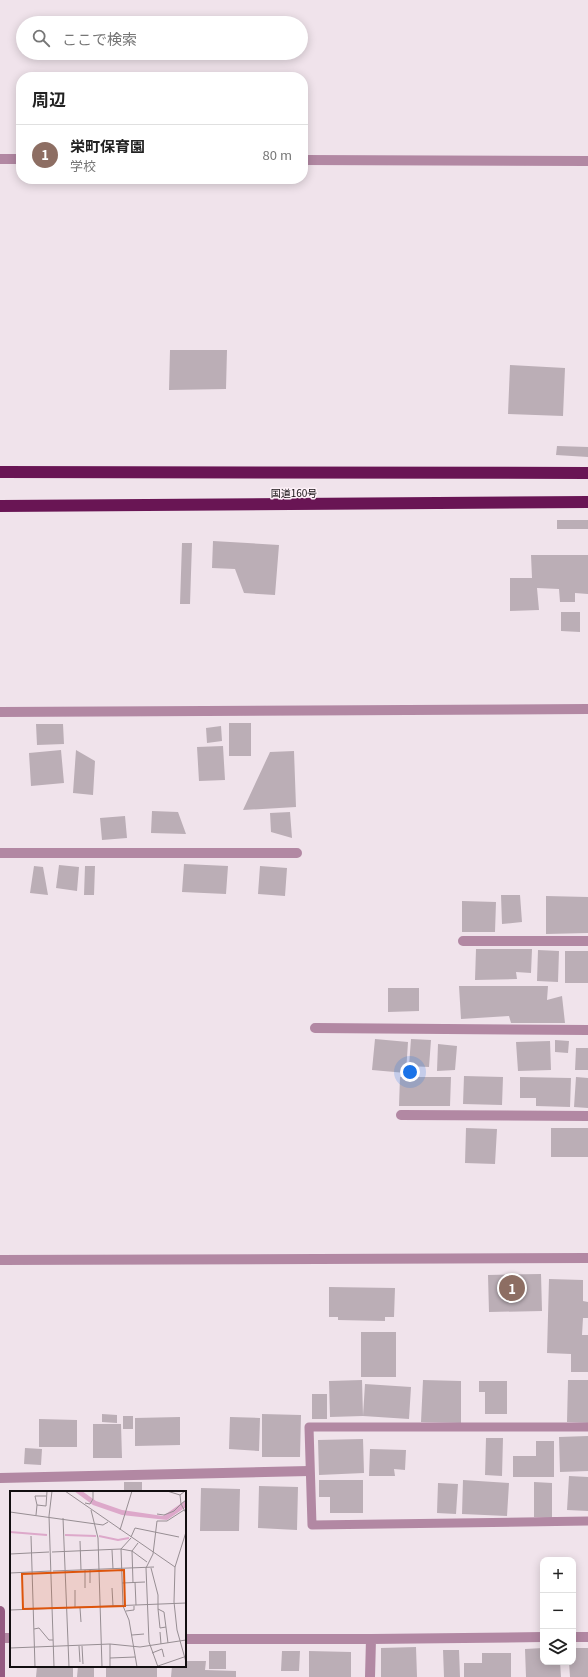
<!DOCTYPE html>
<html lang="ja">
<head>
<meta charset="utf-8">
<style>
  :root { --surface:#fff; --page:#f6f6f6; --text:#222; --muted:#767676; --line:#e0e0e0; --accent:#2563eb }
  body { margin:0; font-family:Georgia,"Noto Sans JP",serif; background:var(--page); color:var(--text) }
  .controls { position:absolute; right:12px; bottom:12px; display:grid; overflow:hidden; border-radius:8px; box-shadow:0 2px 10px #0003 }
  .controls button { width:36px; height:36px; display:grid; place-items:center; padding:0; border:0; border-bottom:1px solid var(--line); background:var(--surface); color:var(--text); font:20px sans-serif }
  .you { position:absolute; left:410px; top:1072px; width:14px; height:14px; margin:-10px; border:3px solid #fff; border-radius:50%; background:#1a73e8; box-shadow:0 0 0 6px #1a73e833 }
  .badge { display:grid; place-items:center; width:26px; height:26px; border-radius:50%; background:var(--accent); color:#fff; font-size:13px; font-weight:700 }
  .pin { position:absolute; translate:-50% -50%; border:2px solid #fff; box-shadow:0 1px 4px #0006 }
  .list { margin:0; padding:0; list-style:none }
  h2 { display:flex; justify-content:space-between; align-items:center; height:52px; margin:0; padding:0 16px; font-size:17px }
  h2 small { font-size:13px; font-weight:400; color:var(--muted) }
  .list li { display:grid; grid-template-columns:26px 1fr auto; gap:12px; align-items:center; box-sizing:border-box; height:60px; padding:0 16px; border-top:1px solid var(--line) }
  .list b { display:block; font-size:15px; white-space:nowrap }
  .list p { margin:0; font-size:13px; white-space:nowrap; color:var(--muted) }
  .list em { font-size:13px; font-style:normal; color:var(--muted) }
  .icon { flex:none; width:22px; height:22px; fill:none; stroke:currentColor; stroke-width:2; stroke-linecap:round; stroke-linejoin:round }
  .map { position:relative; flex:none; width:588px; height:1677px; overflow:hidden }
  .search { position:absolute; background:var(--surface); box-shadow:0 2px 10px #0003; left:16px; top:16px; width:292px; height:44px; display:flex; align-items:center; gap:10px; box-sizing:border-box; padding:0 14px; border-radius:22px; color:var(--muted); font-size:15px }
  .panel { position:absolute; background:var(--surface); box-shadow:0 2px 10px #0003; left:16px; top:72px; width:292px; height:112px; border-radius:16px }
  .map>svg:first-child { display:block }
</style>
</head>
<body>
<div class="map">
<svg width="588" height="1677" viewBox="0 0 588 1677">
  <rect width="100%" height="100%" fill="#f0e3eb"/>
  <path fill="#bbaeb6" d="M170 350H227L226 389 169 390Z
    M510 365 565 368 563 416 508 414Z
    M557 446 588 447V457L556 455Z
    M557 520H588V529H557Z
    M213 541 279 545 275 595 244 593 235 569 212 568Z
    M182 543H192L190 604H180Z
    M531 555H588V594L575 593V602H560L559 589 537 588 539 610 510 611V578H532Z
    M561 612H580V632L561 631Z
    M229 723H251V756H229Z
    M36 724H63L64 744 37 745Z
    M221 726 222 741 207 743 206 728Z
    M223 746 225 780 199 781 197 747Z
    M61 750 64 783 31 786 29 753Z
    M76 750 95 761 93 795 73 793Z
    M294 751 296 807 243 810 270 752Z
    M152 811 178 812 186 834 151 833Z
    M290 812 292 838 271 832 270 813Z
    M125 816 127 838 102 840 100 818Z
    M184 864 228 866 226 894 182 892Z
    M59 865 79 867 77 891 56 888Z
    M34 866 43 867 48 895 30 893Z
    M85 866H95L94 895H84Z
    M260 866 287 868 285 896 258 894Z
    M501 895H520L522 922 502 924Z
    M546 896 588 897V933L546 934Z
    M462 901 496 902 495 932H462Z
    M476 949H532L531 973 516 972 517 979 475 980Z
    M538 950 559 951 558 982 537 981Z
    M565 951H588V983H565Z
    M459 986H548L547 1000 562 996 565 1023H511L509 1016 461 1019Z
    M388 988H419V1011L388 1012Z
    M375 1039 408 1042 406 1073 372 1070Z
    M411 1039 431 1040 429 1067 409 1066Z
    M555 1040 569 1041 568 1053 555 1052Z
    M550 1041 551 1070 518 1071 516 1042Z
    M438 1044 457 1046 455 1070 437 1071Z
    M576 1048H588V1070H575Z
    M464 1076 503 1077 502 1105 463 1104Z
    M400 1077H451L450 1106H399Z
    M520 1077 571 1078 570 1107 536 1106V1098H520Z
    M576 1077 588 1078V1108L574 1107Z
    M466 1128 497 1129 495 1164 465 1163Z
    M551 1128H588V1157H551Z
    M541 1274 542 1311 489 1312 488 1275Z
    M549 1279 583 1280V1301L588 1302V1318H583L582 1335H588V1372H571V1354L547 1353Z
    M329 1287 395 1288 394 1317H385V1321L338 1320V1317H329Z
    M361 1332H396V1377H361Z
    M362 1380 363 1416 330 1417 329 1381Z
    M423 1380 461 1381V1423L421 1422Z
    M568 1380H588V1423L567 1422Z
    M479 1381H507V1414H485V1392H479Z
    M365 1384 411 1387 409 1419 363 1416Z
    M312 1394H327V1419H312Z
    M102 1414 117 1415V1423L102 1422Z
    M262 1414 301 1415 300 1457H262Z
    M123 1416H133V1429H123Z
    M180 1417V1445L135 1446V1418Z
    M230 1417 260 1418 259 1451 229 1449Z
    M39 1419 77 1420V1447H39Z
    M93 1424H121L122 1458H93Z
    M588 1436V1471L560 1472 559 1437Z
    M486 1438H503L502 1476 485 1475Z
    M363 1439 364 1473 319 1475 318 1440Z
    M536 1441H554V1477H513V1456H536Z
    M25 1448 42 1449 41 1465 24 1464Z
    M370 1449 406 1450 405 1470 394 1469 395 1476H369Z
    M569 1476 588 1477V1511L567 1510Z
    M319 1480H363V1513H330V1497H319Z
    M463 1480 509 1483 507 1516 462 1514Z
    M124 1482H142V1492H124Z
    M534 1482 552 1483V1518L534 1517Z
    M438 1483 458 1484 456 1514 437 1513Z
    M259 1486 298 1487 297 1530 258 1528Z
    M201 1488 240 1489 239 1531H200Z
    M185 1502H187L186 1518H185Z
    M416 1647 417 1677H381V1648Z
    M543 1648V1662H560L561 1677H526L525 1649Z
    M573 1648H588V1677H570L569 1662H573Z
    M443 1650H459L460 1677H444Z
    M209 1651H226V1669H209Z
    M282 1651H300L299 1671H281Z
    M309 1651 351 1652V1677H309Z
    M482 1653H511V1677H464V1663H482Z
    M185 1661H206L205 1670 236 1671V1677H171L172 1666H185Z
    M37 1666H73V1677H36Z
    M78 1666H94V1677H77Z
    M106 1666H157V1677H106Z"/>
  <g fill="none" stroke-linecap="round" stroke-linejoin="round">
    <path stroke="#b288a3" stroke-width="9" d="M588 1427H309L312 1525 588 1521"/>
    <path stroke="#b288a3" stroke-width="10" d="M0 159H21
      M303 160 588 161
      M0 712 588 709
      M0 853H297
      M463 941H588
      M315 1028 588 1030
      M401 1115 588 1116
      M0 1260 588 1258
      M0 1478 309 1471
      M573 1637H588
      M0 1638H11
      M185 1639H371L543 1637
      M370 1677 371 1639"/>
    <path stroke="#945a81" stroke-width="10" d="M0 1611V1677"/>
    <path stroke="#691554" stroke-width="12" d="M0 472 588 473
      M0 506 588 502"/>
  </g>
  <g text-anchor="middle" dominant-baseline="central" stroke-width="3" stroke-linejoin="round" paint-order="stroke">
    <g font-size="10" fill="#120e10" stroke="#fef1f8">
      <text x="294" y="492">国道160号</text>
    </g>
  </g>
  <g transform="translate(10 1491)">
    <rect width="176" height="176" fill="#f0e3eb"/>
    <path d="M64 0H72L86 10 112 19 153 25 176 9V16L157 29 112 24 83 14Z" fill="#dda8ca"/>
    <path fill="none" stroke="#dda8ca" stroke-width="2" d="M0 41 37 44M55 44 86 45M89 45 108 49 119 47"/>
    <path fill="none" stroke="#978e93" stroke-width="1" d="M42 0 39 25 44 176M55 0 165 76M157 0 170 4 175 0M176 9 171 13 176 22M75 12 80 13 83 8V0M27 14 25 5H36M81 19 88 47 92 176M0 21 93 34 98 31M147 23 154 24 164 20 171 13 170 4M26 24 27 14 36 15 37 0M53 27 59 176M110 39 122 0M176 41 165 76 164 111 167 139 176 171M21 45 25 176M121 46 125 37 169 46M121 47 111 58 113 115 119 129 127 176M70 50 71 79M102 59 103 78M42 61 111 58 122 60 137 71M0 63 39 61M141 77 148 104V118L154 121 158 152M75 79V97M80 79V92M43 80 144 76M0 82 41 80M125 91 126 114M112 92 135 91M123 92 122 60 128 52M102 97 103 115M65 99V117M70 117 71 131M148 118 150 137 156 136M0 119 176 112M116 120 124 119V115M24 138 29 137 39 149H43M150 141 151 153M122 144 134 143M100 153V176M69 155 70 171M72 155 73 173M0 157 100 153 130 156 176 149M142 162 152 158 154 166M100 167 125 166M148 175 174 166M148 176 139 151 136 77 143 63 147 30H157L174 19"/>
    <path fill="#dd550c" fill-opacity="0.15" stroke="#dd550c" stroke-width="2" d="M114 79 115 115 13 118 12 83Z"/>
    <rect width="176" height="176" fill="none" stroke="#120e10" stroke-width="2"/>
  </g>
</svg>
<div class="controls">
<button>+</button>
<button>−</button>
<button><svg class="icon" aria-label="layers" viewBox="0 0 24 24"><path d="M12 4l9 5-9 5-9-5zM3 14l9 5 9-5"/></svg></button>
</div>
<div class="you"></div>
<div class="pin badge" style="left:512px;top:1288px;background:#8d6e63">1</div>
<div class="search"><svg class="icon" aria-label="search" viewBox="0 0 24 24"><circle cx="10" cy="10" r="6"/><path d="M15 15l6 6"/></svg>ここで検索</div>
<section class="panel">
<h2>周辺<small></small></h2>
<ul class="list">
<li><span class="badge" style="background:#8d6e63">1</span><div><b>栄町保育園</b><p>学校</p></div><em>80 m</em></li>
</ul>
</section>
</div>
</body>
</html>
